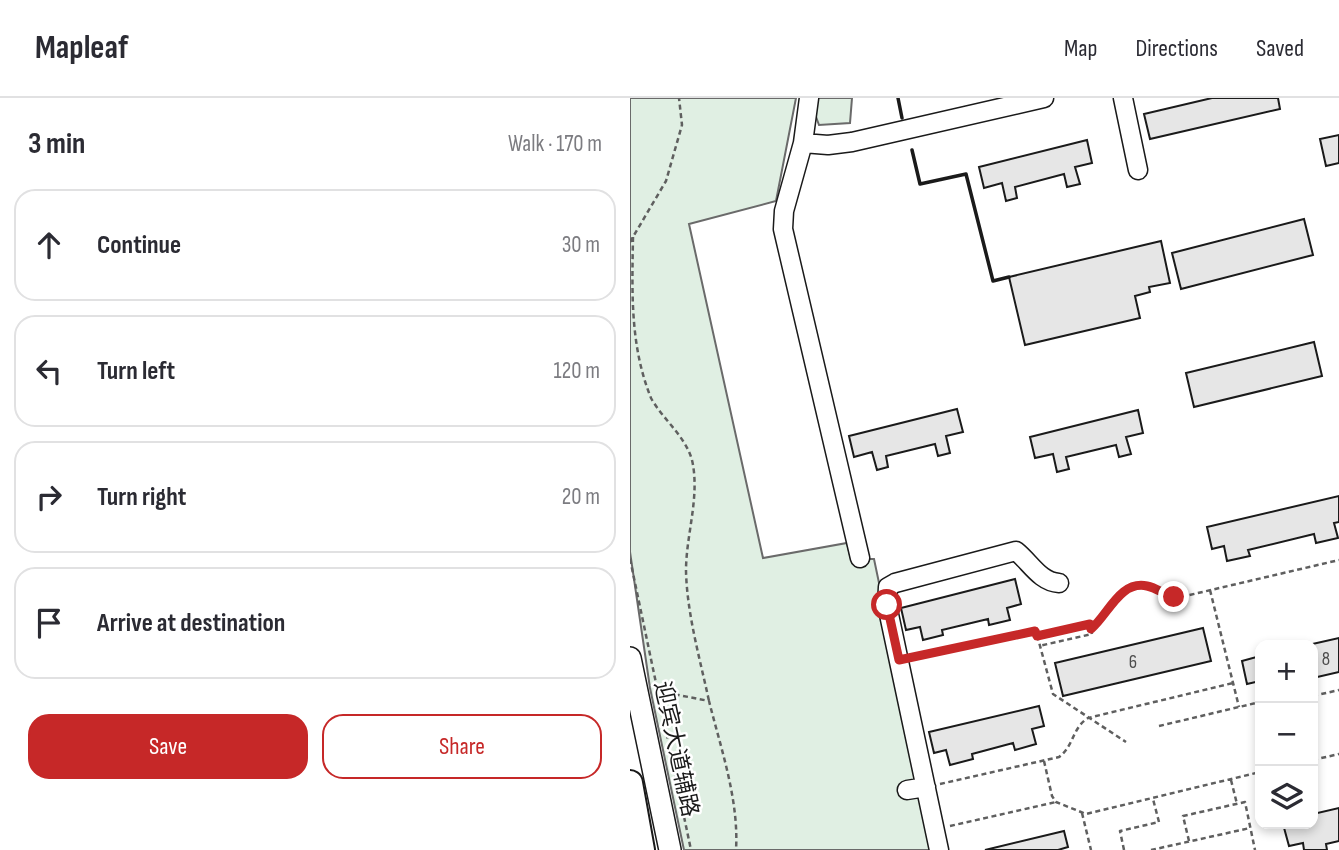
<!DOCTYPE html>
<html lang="en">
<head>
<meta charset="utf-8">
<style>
  :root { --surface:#fff; --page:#f7f7f7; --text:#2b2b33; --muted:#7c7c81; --line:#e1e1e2; --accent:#c62828 }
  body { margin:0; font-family:"Sofia Sans Condensed","Noto Sans SC",sans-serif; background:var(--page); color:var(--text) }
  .controls { position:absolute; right:21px; bottom:21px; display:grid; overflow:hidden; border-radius:14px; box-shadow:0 4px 10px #0003 }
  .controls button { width:63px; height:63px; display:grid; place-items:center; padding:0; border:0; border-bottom:2px solid var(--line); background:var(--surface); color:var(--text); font:35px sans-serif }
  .stop { position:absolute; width:21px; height:21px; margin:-16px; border:5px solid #c62828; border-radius:50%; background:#fff }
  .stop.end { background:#c62828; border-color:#fff; box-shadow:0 2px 7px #0008 }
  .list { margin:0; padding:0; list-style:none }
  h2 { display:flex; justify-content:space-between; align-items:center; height:91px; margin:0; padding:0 28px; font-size:30px }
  h2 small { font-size:23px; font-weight:400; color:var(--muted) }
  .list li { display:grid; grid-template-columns:46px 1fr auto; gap:21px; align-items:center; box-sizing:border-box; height:112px; margin:0 14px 14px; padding:0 14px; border:2px solid var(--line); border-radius:21px }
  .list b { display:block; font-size:26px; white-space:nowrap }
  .list em { font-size:23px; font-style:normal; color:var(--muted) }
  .actions { display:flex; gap:14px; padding:21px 28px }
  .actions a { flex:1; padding:16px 0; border:2px solid var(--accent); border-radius:21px; text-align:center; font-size:24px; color:var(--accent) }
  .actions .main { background:var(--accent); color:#fff }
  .icon { flex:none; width:38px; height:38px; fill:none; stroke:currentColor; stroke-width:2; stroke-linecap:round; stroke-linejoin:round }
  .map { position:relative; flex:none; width:709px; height:752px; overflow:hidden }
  header { display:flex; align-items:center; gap:42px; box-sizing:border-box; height:98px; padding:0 35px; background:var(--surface); border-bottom:2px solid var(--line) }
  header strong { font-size:33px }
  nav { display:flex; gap:38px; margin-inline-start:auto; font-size:24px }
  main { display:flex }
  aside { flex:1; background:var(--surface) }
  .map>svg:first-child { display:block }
</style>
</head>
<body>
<header>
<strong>Mapleaf</strong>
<nav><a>Map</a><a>Directions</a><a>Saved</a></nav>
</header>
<main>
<aside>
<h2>3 min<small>Walk · 170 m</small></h2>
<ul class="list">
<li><svg class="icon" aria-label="ahead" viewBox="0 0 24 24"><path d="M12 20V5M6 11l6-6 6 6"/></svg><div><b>Continue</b></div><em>30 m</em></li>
<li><svg class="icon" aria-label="left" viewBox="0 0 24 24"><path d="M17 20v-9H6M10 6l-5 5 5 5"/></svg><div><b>Turn left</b></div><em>120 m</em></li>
<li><svg class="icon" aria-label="right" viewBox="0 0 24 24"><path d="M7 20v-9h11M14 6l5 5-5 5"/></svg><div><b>Turn right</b></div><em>20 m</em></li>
<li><svg class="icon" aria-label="arrive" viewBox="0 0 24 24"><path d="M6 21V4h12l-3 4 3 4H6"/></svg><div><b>Arrive at destination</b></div></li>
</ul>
<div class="actions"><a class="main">Save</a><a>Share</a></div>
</aside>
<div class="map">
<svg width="709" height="752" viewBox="0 0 709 752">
  <rect width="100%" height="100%" fill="#fff"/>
  <path fill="#e0efe3" stroke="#6a6a6a" stroke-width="2" d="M0 0H166L146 103 59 126 133 460 217 445 221 461H244L305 752H54L20 590 0 454Z
    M187 0H222L220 25 189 27 185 16Z"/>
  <path fill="#e6e6e6" stroke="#1a1a1a" stroke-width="2" d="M582 0H648L650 11 520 41 514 16Z
    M709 37V65L696 68 690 41Z
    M457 42 462 65 445 69 450 86 437 89 434 76 385 89 387 100 376 103 372 85 354 90 349 69Z
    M674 121 683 157 551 191 542 155Z
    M531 143 540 185 519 189 520 194 505 198 510 220 395 247 379 179Z
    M684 244 692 278 564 309 556 275Z
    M327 311 333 334 316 338 320 355 308 358 305 346 256 358 258 369 247 372 242 354 224 359 219 338Z
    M508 312 513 335 496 339 501 356 489 359 486 347 436 359 439 371 427 374 423 356 405 360 400 339Z
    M709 398V424L704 425 708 440 686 445 684 436 618 452 620 458 597 463 594 448 582 451 577 429Z
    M385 481 391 506 377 510 380 522 359 527 358 521 312 532 313 537 293 542 290 529 276 532 271 510Z
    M573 530 581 563 433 598 425 565Z
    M709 540V574L683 580V547H678Z
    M630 558V583L617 586 612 563Z
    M409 608 414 628 402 631 406 646 385 652 383 645 342 656 343 661 320 667 316 652 304 655 299 634Z
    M709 710V743L696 746 697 752H674L673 745 659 748 653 726H683V716Z
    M434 733 438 749 428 752H355Z"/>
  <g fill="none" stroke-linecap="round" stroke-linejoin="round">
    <defs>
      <path id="minor" d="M179 0 173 45 154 113 153 131 230 460
        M493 0 508 72
        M173 45 198 47 222 44 414 0
        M277 692 296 689
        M309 752 257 507 258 489 265 485 386 453C400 464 410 484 429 485"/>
      <path id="major" d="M0 560 40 752"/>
      <path id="highway" d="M0 685 12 752"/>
    </defs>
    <use href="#minor" stroke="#1a1a1a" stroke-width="21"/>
    <use href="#major" stroke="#1a1a1a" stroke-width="24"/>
    <use href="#highway" stroke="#1a1a1a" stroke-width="28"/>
    <path stroke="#5f5f5f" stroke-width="2.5" stroke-dasharray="5 3.5" stroke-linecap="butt" d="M3 139C2 195 0 248 21 300 33 322 59 341 63 367 69 402 56 438 56 473 57 516 70 561 79 603
      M0 144 36 83 52 27 49 0
      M0 461 61 752
      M580 492 609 609
      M461 531C478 518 489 484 515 488 528 489 537 500 551 499L709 462
      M407 538 460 526 462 536 409 548
      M286 559 406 533 423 596 496 644
      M28 593 79 603C91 651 109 702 106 752
      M683 598 709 592
      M529 628 630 604
      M683 662 709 656
      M414 663 422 698 426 704 456 716 630 674
      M601 682 607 706
      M310 686 429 659C444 648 442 630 458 620L603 585
      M452 715 461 752
      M320 728 426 704
      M559 743 553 718 615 704 625 752
      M494 752 490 733 529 724 523 701
      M521 752 620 730"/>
    <use href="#minor" stroke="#fff" stroke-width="18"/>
    <use href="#major" stroke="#fff" stroke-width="21"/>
    <use href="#highway" stroke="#fff" stroke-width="24"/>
    <path stroke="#1a1a1a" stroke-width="3.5" d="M268 0 272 20
      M282 52 290 86 336 76 363 183 379 179"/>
  </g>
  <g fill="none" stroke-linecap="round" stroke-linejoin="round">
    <path stroke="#c62828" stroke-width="9" d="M257 507 269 562 405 533 407 538 460 526 461 531C478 517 490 482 517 488 527 490 535 497 544 499"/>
  </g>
  <g text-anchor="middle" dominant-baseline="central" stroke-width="5" stroke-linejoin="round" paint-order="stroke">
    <g font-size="19" fill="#4d4d4d">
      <text x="696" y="561">8</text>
      <text x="503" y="564">6</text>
    </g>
    <g font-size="23" fill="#1a1a1a" stroke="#fff">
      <text transform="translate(46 651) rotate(78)">迎宾大道辅路</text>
    </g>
  </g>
</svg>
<div class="controls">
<button>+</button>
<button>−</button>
<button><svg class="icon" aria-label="layers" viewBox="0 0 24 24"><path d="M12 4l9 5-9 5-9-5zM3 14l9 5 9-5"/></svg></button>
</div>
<div class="stop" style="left:257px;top:507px"></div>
<div class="stop end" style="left:544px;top:499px"></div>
</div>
</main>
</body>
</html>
